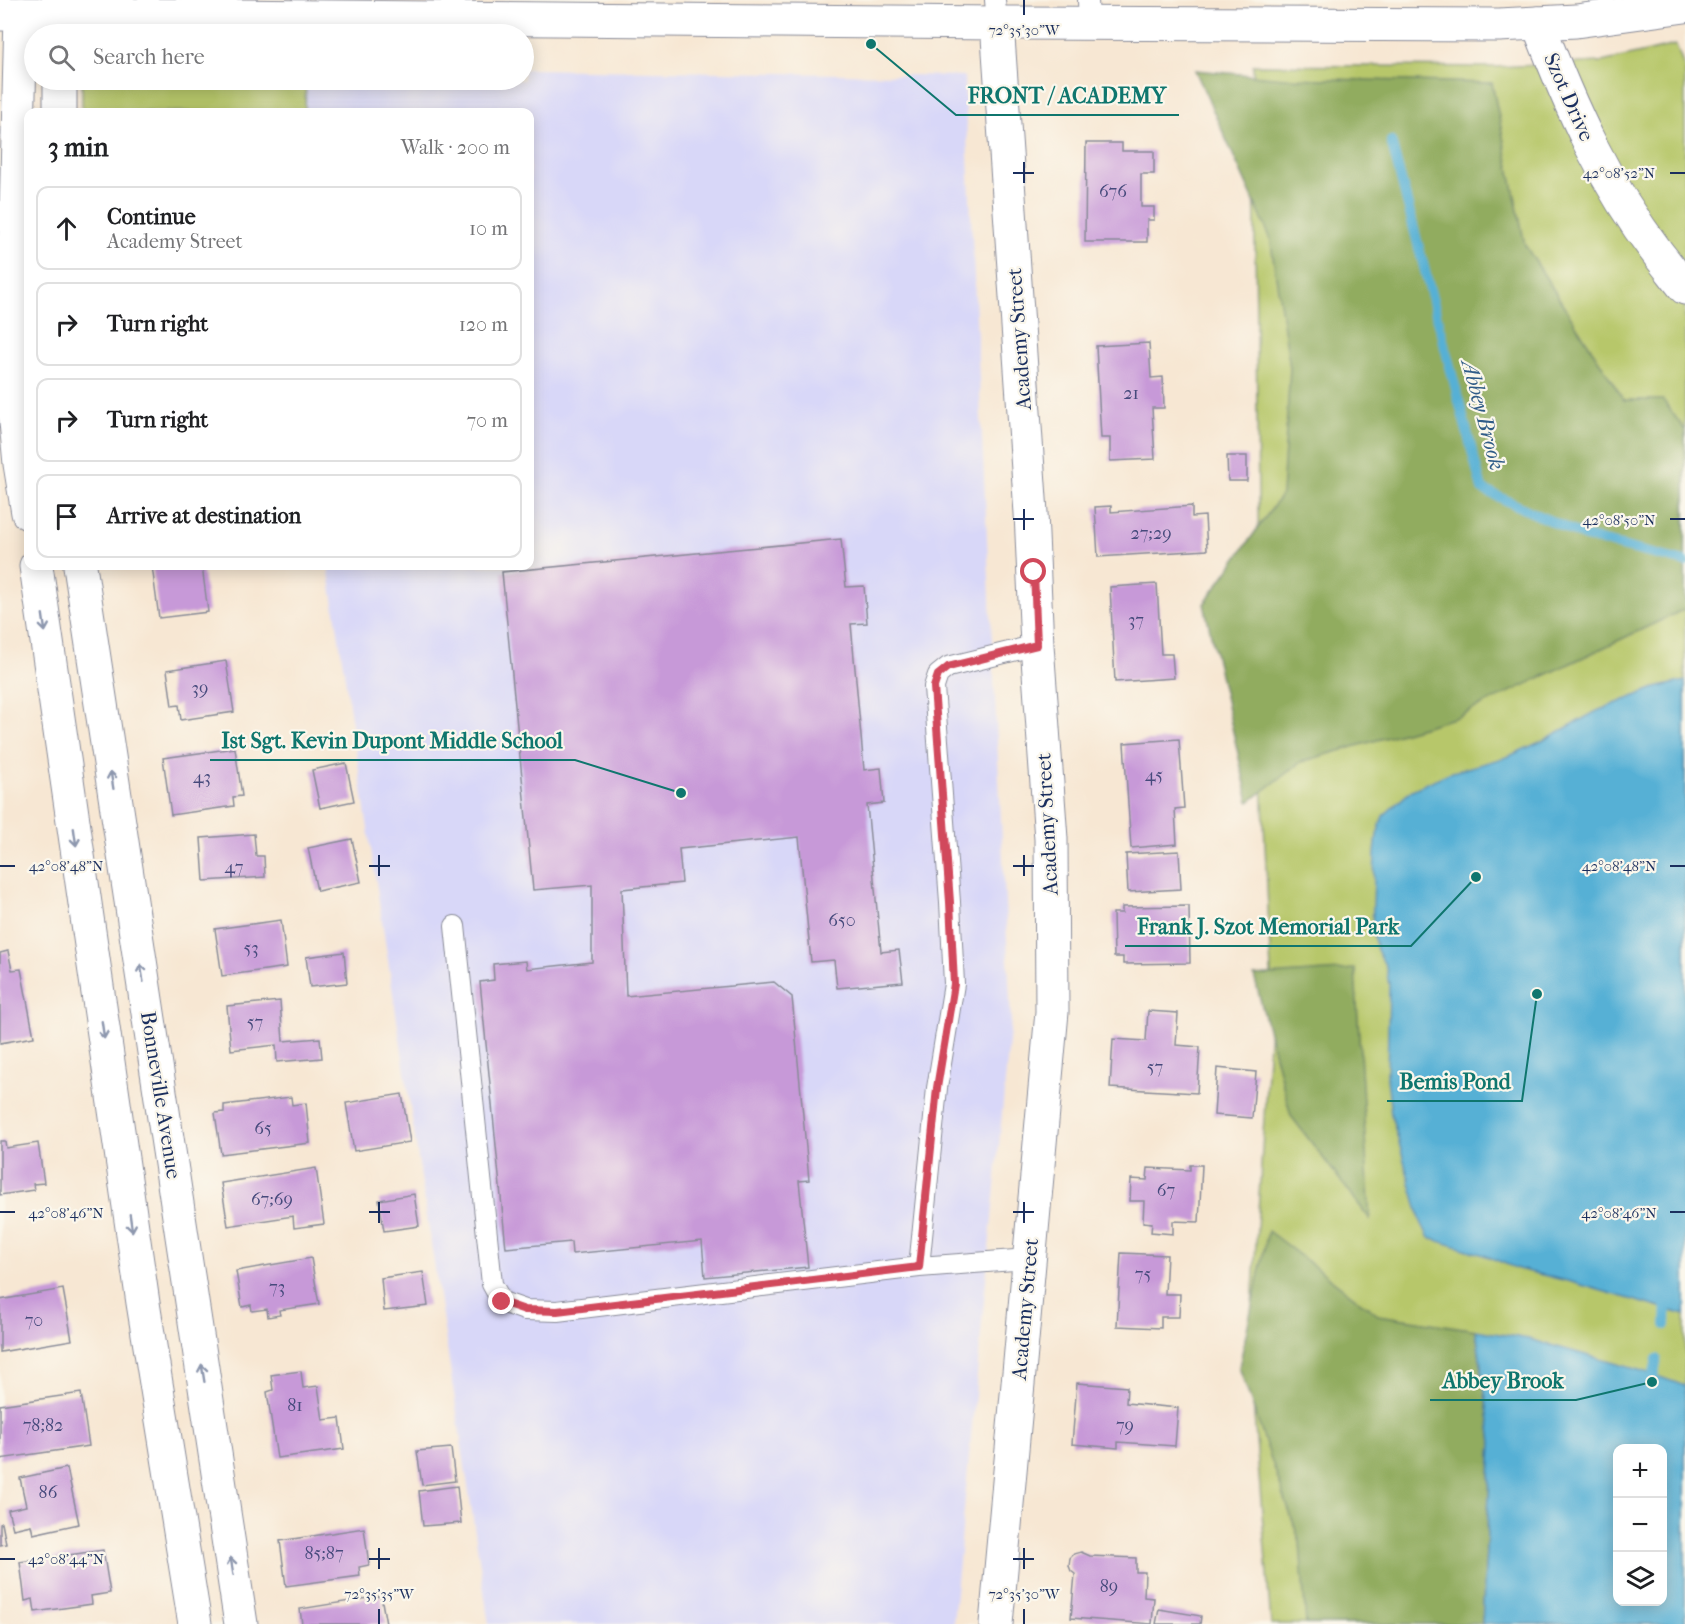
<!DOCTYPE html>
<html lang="en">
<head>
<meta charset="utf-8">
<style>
  :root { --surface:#fff; --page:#f2f2f2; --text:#202124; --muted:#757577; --line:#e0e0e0 }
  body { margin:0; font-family:"IM FELL French Canon",serif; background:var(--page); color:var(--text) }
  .controls { position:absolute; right:18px; bottom:18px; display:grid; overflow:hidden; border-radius:12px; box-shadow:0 3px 15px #0003 }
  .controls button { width:54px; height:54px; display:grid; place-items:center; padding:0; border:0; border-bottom:2px solid var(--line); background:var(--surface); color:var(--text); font:30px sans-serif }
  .stop { position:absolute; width:18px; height:18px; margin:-14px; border:4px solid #d1495b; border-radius:50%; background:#fff }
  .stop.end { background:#d1495b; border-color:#fff; box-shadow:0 2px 6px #0008 }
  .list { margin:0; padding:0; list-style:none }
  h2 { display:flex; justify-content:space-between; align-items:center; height:78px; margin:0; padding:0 24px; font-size:26px }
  h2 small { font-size:20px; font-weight:400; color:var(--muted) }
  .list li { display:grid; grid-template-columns:39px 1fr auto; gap:18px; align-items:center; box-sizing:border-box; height:84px; margin:0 12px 12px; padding:0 12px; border:2px solid var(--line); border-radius:12px }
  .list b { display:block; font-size:22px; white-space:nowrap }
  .list p { margin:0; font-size:20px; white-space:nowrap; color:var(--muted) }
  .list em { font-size:20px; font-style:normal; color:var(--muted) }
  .icon { flex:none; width:33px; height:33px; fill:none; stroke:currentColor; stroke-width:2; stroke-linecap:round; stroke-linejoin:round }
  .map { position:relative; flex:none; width:1685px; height:1624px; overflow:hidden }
  .search { position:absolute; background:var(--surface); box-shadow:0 3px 15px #0003; left:24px; top:24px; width:510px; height:66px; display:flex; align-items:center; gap:15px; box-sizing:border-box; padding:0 21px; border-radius:33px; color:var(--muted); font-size:22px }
  .panel { position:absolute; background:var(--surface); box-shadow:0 3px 15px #0003; left:24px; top:108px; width:510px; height:462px; border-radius:12px }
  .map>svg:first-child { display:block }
</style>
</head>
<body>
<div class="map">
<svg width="1685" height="1624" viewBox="0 0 1685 1624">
  <rect width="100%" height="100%" fill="#fbf7ec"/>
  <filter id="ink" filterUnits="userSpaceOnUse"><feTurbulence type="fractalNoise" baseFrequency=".0167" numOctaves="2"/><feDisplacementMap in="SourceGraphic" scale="12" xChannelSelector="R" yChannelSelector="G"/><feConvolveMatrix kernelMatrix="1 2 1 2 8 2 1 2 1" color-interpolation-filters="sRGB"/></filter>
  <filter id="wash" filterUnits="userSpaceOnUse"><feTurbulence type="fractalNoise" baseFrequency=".008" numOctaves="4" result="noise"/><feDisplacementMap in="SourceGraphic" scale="24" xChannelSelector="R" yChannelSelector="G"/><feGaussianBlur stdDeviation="1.35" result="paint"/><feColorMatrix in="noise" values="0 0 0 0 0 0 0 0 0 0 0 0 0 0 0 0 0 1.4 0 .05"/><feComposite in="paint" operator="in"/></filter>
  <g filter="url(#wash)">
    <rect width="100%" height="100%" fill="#f7e7d3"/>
    <path fill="#d8d7f8" d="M524 69 964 76 1011 1020 953 1624H489L328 566H530V112H305L306 80H524Z"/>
    <path fill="#b7c76a" stroke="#697b64" stroke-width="1.5" fill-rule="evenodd" d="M1676 45 1685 70V1624H1271L1249 1353 1272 993 1261 760 1253 65 1496 67 1602 62ZM1618 1448H1662V1602H1618Z
      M82 80H306L305 112H82Z"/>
    <path fill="#91ac5e" stroke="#566e5e" stroke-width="1.5" d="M1195 70 1285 78 1492 83 1525 245 1624 400H1663L1685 430V609L1457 717 1301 762 1249 802 1204 604 1282 494 1290 368 1270 237Z
      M1355 969 1370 1219 1291 1116 1254 976Z
      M1268 1231 1378 1315 1476 1330 1492 1442 1482 1624H1306L1300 1542 1239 1367Z"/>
    <path fill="#57b0d5" stroke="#39709a" stroke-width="1.5" fill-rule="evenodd" d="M1685 681V1315L1571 1282 1518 1269 1484 1255 1429 1238 1421 1222 1391 1114 1387 1078 1389 985 1386 967 1377 950 1372 931 1375 853 1377 835 1383 816 1412 790 1449 773 1507 757 1544 740 1597 711 1655 688Z
      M1476 1330 1529 1339 1646 1372 1685 1386V1624H1482L1492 1442ZM1618 1448H1662V1602H1618Z"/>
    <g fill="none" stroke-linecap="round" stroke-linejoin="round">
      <path stroke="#57b0d5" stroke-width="10" d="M1391 141 1482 489 1585 537 1685 562
        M1666 1325 1667 1298
        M1653 1388 1652 1382 1657 1359"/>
    </g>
    <g id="blocks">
      <path fill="#c799d8" d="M1086 143H1122V151H1154V174H1141V207H1154V220H1147V242H1085Z
        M1149 343 1151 378 1163 377 1164 408H1152L1155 459 1110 461V438H1101L1096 346Z
        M1227 456H1247V481H1228Z
        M1111 506V512L1192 506V517L1205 516 1207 550 1098 557 1095 507Z
        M841 539 846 587 864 586 867 623 851 624 864 770 881 768 884 803 867 805 881 952 899 950 903 982 837 988 834 960 811 962 799 837 679 849 682 883 622 889 626 996 774 982 792 997 809 1180 799 1181 808 1267 705 1277 702 1241 572 1254 571 1242 506 1248 480 982 494 980 493 964 526 961 527 969 592 962V885L533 890 502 572Z
        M152 566H202L208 612 159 618Z
        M1157 584 1161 654H1172L1174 678 1115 682 1110 587Z
        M226 661 234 712 181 720 179 705 172 706 167 670Z
        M1179 739 1184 808 1175 809 1177 844 1131 848 1124 743Z
        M235 748 242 796 233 797 234 806 171 815 163 758Z
        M346 763 354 801 320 808 312 770Z
        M254 834 256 856H264L265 877 204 881 201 838Z
        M352 839 361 882 317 891 308 848Z
        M1179 851 1181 889 1128 892 1126 854Z
        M1189 906 1190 963 1123 964V957H1114L1113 913H1122V907Z
        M281 920 287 967 222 976 215 929Z
        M8 951 12 970 21 969 34 1037 0 1043V953Z
        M344 952 347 983 310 987 306 957Z
        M280 1001 283 1041 320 1038 322 1058 277 1062 276 1045 231 1050 227 1006Z
        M1148 1011 1178 1013 1176 1045 1200 1047 1197 1093 1110 1088 1113 1039 1146 1041Z
        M1217 1068 1256 1072 1252 1118 1214 1115Z
        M402 1094 410 1142 354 1151 346 1103Z
        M291 1097 292 1105 306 1103 310 1143 221 1154 215 1113 224 1112V1105Z
        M0 1141H5L6 1148 38 1143 44 1183 33 1184 34 1190 0 1195Z
        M1190 1165H1202L1199 1222 1173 1221V1234L1151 1232 1152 1223 1143 1222 1144 1201H1130L1131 1179 1147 1180 1148 1168 1190 1170Z
        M316 1168 324 1224 294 1228 293 1216 228 1226 221 1183Z
        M414 1194 419 1226 384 1231 379 1200Z
        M1121 1253 1167 1255 1165 1294H1180L1179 1317H1161V1328L1117 1326Z
        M311 1258 319 1304 279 1310 280 1315 268 1317 267 1309 252 1311 251 1305 242 1307 236 1271Z
        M423 1272 428 1306 384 1311 381 1278Z
        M63 1289 72 1340 0 1352V1300Z
        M301 1371 303 1388 318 1386 323 1420 340 1418 344 1449 277 1458 267 1392 273 1390 271 1375Z
        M1077 1383 1127 1387 1126 1403 1178 1408 1175 1446 1118 1442V1448L1072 1444Z
        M81 1393 89 1446 0 1459V1405Z
        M451 1448 455 1481 422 1485 417 1451Z
        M67 1468 79 1524 33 1534 31 1525 13 1529 8 1510 26 1506 20 1478Z
        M457 1486 461 1523 423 1526 419 1491Z
        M2 1523 6 1544 0 1545V1524Z
        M364 1528 369 1565 359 1567 360 1576 286 1586 280 1541Z
        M103 1550 110 1593 91 1596 92 1604 35 1612 33 1599 25 1601 20 1562Z
        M1081 1552 1090 1556 1136 1558V1572H1145L1144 1597 1154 1598 1152 1624 1071 1618 1075 1574 1071 1571 1069 1566 1070 1558 1074 1554Z
        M381 1596 386 1624H302L300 1609Z
        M1159 1609 1201 1616 1200 1624H1156Z"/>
    </g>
  </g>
  <g filter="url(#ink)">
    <use href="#blocks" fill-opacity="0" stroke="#898b98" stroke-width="1.5"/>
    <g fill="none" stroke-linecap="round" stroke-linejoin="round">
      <defs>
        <path id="service" d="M995 0 997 23
          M1088 0 1089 23
          M455 926 492 1284 502 1302 525 1310 557 1311 919 1267 1029 1259
          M919 1267 937 1088 954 984 950 902 934 687 938 675 948 667 1037 645"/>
        <path id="minor" d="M21 14 12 380 20 464 28 513
          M1538 23C1570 107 1604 183 1659 255 1668 266 1676 277 1685 288
          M60 112V80
          M36 566 143 1303 195 1624
          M80 566 241 1624"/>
        <path id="tertiary" d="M996 1624 1052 1012 1051 839 1037 645 1031 513 997 23"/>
        <path id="secondary" d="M0 14 997 23 1499 25 1576 21 1685 6"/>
      </defs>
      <use href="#service" stroke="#898b98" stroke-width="22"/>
      <use href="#minor" stroke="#898b98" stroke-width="35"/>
      <use href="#tertiary" stroke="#898b98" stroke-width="35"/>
      <use href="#secondary" stroke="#898b98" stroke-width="35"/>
      <use href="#service" stroke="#fff" stroke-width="20"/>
      <use href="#minor" stroke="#fff" stroke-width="33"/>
      <use href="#tertiary" stroke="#fff" stroke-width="33"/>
      <use href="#secondary" stroke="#fff" stroke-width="33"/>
    </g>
    <defs><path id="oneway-shaft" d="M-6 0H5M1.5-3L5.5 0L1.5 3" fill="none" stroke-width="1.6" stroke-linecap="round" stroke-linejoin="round" transform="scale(1.5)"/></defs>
    <g stroke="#8d97ae">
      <use href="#oneway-shaft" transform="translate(44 623) rotate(82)"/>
      <use href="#oneway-shaft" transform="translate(112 780) rotate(-99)"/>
      <use href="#oneway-shaft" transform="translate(75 837) rotate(82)"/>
      <use href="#oneway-shaft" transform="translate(142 973) rotate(-99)"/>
      <use href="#oneway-shaft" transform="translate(103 1030) rotate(82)"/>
      <use href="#oneway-shaft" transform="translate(131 1223) rotate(82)"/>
      <use href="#oneway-shaft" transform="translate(203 1373) rotate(-99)"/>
      <use href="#oneway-shaft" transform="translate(232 1566) rotate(-99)"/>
    </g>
  </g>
  <g fill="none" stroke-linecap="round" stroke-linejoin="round" filter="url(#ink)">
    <path stroke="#d1495b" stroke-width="8" d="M502 1302 525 1310 557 1311 919 1267 937 1088 954 984 950 902 934 687 938 675 948 667 1037 645 1034 572"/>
  </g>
  <path fill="none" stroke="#1b2f5e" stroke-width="2" d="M1024 0V15M1024 162V183M1013 173H1034M1670 173H1685M1024 509V530M1013 519H1034M1670 519H1685M379 855V876M1024 855V876M0 866H15M369 866H390M1013 866H1034M1670 866H1685M379 1202V1223M1024 1202V1223M0 1212H15M369 1212H390M1013 1212H1034M1670 1212H1685M379 1548V1569M1024 1548V1569M0 1559H15M369 1559H390M1013 1559H1034M379 1609V1624M1024 1609V1624"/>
  <g text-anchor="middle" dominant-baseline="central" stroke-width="4.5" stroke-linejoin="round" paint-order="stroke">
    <g font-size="18" fill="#464a7c">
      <text x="1113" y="191">676</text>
      <text x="1131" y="393">21</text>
      <text x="1151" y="533">27;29</text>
      <text x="1136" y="620">37</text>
      <text x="200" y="688">39</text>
      <text x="1154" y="775">45</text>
      <text x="202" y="777">43</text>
      <text x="234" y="867">47</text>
      <text x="842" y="920">650</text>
      <text x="251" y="948">53</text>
      <text x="255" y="1022">57</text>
      <text x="1155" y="1067">57</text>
      <text x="263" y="1128">65</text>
      <text x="1166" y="1190">67</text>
      <text x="272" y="1199">67;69</text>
      <text x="1143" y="1274">75</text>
      <text x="277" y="1287">73</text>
      <text x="34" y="1320">70</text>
      <text x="295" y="1405">81</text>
      <text x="43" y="1425">78;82</text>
      <text x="1125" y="1425">79</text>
      <text x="48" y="1492">86</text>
      <text x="324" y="1553">85;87</text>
      <text x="1109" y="1586">89</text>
    </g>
    <g font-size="21" fill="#1b2f5e" stroke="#fbf7ec">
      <text transform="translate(1569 97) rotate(66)">Szot Drive</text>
      <text transform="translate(1019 339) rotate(-94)">Academy Street</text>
      <text transform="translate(1047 824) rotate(-93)">Academy Street</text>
      <text transform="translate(161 1095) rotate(81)">Bonneville Avenue</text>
      <text transform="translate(1025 1309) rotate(-85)">Academy Street</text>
    </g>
    <g font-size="22" font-style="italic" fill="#305c88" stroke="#fbf7ec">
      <text transform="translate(1483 415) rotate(75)">Abbey Brook</text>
    </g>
  </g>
  <g font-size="15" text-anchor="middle" fill="#1b2f5e" stroke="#fbf7ec" stroke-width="4.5" stroke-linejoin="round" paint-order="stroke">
    <text x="1024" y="35">72°35'30"W</text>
    <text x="1619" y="178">42°08'52"N</text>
    <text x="1619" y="525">42°08'50"N</text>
    <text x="66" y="871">42°08'48"N</text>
    <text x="1619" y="871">42°08'48"N</text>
    <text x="66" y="1218">42°08'46"N</text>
    <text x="1619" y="1218">42°08'46"N</text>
    <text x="66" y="1564">42°08'44"N</text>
    <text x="379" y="1599">72°35'35"W</text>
    <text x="1024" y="1599">72°35'30"W</text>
  </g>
  <path fill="none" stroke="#0f766e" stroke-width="2" d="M871 44L956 115H1179M681 793L575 760H210M1476 877L1411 946H1125M1537 994L1522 1101H1387M1652 1382L1576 1400H1430"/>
  <g fill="#0f766e" stroke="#fbf7ec" stroke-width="2">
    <circle cx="871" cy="44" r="6"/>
    <circle cx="681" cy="793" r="6"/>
    <circle cx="1476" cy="877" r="6"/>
    <circle cx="1537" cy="994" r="6"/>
    <circle cx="1652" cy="1382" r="6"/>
  </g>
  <g font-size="22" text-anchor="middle" font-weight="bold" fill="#0f766e" stroke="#fbf7ec" stroke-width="4.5" stroke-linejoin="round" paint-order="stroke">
    <text x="1067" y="103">FRONT / ACADEMY</text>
    <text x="392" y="748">Ist Sgt. Kevin Dupont Middle School</text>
    <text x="1268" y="934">Frank J. Szot Memorial Park</text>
    <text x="1455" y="1089">Bemis Pond</text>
    <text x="1503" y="1388">Abbey Brook</text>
  </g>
</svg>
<div class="controls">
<button>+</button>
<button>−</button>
<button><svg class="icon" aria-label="layers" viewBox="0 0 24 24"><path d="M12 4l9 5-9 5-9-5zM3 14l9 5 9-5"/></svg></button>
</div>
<div class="stop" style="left:1034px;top:572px"></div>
<div class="stop end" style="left:502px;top:1302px"></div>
<div class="search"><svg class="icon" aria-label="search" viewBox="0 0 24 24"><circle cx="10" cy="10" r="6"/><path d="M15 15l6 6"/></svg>Search here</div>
<section class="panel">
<h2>3 min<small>Walk · 200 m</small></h2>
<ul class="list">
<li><svg class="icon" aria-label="ahead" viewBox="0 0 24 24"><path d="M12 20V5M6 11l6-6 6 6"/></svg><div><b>Continue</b><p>Academy Street</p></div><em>10 m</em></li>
<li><svg class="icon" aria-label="right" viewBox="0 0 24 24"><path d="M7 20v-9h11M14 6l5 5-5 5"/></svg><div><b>Turn right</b></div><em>120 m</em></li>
<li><svg class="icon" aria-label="right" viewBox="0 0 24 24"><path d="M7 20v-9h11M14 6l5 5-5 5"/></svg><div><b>Turn right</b></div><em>70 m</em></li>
<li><svg class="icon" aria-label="arrive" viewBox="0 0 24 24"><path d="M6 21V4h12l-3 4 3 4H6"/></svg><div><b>Arrive at destination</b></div></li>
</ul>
</section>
</div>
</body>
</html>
